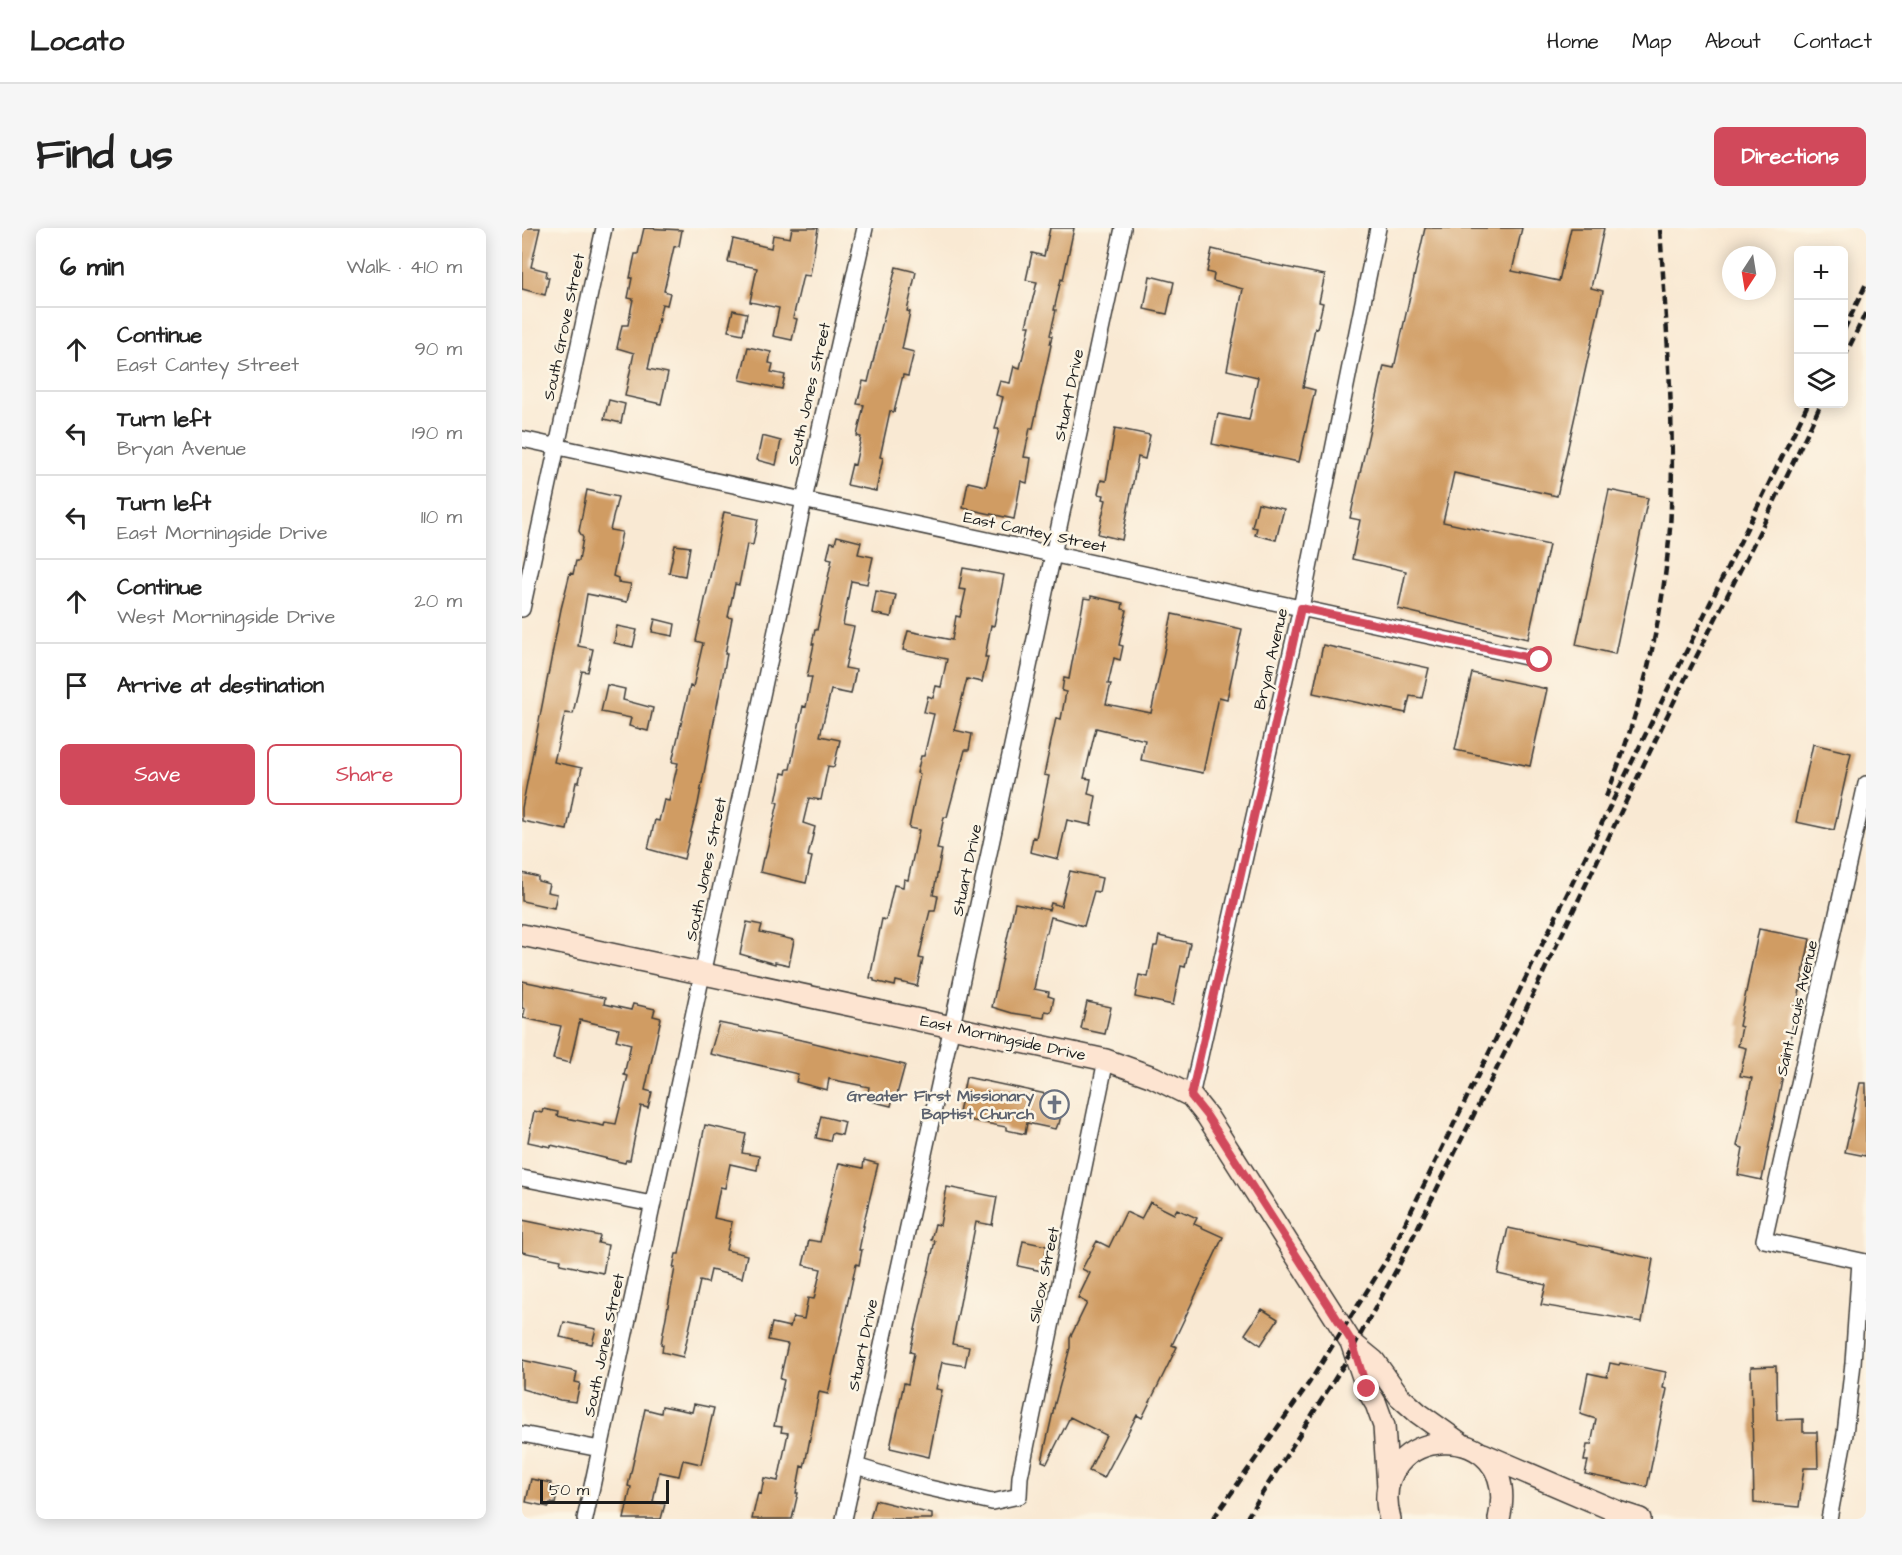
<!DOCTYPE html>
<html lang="en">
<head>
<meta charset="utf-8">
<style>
  :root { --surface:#fff; --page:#f6f6f6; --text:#222; --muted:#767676; --line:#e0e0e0; --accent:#d1495b }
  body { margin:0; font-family:"Architects Daughter",sans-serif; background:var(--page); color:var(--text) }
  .controls { position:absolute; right:18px; top:18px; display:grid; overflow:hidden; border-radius:9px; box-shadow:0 3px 15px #0003 }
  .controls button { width:54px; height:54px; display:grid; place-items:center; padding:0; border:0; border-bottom:2px solid var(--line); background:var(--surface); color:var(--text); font:30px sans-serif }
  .compass { position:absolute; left:1200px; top:18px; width:54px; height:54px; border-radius:50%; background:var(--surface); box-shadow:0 3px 15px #0003; rotate:192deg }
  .scale { position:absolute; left:18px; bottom:15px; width:129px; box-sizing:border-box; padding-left:6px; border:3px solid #1c1c1c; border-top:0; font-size:16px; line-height:21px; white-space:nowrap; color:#1c1c1c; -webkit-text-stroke:4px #fcf5e5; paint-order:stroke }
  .stop { position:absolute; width:18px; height:18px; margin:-14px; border:4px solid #d1495b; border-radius:50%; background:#fff }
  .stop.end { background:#d1495b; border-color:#fff; box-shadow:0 2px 6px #0008 }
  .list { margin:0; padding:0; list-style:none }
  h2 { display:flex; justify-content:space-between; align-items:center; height:78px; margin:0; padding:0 24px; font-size:26px }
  h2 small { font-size:20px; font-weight:400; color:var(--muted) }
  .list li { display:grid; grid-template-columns:39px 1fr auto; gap:18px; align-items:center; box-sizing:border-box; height:84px; padding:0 24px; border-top:2px solid var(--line) }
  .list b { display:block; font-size:22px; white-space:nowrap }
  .list p { margin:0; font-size:20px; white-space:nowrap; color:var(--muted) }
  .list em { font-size:20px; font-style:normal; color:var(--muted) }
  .actions { display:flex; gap:12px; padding:18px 24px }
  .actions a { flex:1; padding:14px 0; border:2px solid var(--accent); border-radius:9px; text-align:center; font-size:21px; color:var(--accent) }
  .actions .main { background:var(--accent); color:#fff }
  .icon { flex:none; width:33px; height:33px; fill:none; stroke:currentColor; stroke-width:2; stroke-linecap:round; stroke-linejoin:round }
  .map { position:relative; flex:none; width:1344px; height:1291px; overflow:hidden; border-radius:9px }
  header { display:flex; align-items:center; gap:36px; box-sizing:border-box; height:84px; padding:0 30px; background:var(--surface); border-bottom:2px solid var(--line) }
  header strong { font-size:28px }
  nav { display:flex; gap:33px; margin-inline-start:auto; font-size:21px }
  .intro { display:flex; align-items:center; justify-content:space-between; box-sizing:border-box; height:144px; padding:0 36px }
  h1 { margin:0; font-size:42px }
  .button { padding:15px 27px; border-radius:9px; background:var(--accent); color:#fff; font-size:21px; font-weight:700 }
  main { display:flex; gap:36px; padding:0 36px }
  aside { flex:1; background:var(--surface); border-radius:9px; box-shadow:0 3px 15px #0003 }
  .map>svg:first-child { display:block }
</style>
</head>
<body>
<header>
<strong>Locato</strong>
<nav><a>Home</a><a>Map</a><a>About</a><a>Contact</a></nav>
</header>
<div class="intro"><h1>Find us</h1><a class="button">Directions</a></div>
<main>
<aside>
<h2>6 min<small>Walk · 410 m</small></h2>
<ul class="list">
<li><svg class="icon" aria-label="ahead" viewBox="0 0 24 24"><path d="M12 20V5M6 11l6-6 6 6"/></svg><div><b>Continue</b><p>East Cantey Street</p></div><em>90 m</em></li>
<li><svg class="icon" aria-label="left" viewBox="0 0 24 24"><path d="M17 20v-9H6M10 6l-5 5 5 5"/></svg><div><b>Turn left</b><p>Bryan Avenue</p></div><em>190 m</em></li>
<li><svg class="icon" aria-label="left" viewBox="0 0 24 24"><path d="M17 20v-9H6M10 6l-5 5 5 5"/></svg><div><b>Turn left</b><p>East Morningside Drive</p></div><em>110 m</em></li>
<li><svg class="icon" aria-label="ahead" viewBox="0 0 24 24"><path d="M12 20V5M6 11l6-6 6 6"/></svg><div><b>Continue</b><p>West Morningside Drive</p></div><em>20 m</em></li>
<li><svg class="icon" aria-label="arrive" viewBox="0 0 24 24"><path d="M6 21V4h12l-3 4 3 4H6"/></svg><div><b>Arrive at destination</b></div></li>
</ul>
<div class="actions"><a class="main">Save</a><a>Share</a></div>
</aside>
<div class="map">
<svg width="1344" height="1291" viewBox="0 0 1344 1291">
  <rect width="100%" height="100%" fill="#fcf5e5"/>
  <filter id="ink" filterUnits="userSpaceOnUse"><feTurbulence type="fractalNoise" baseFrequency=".0167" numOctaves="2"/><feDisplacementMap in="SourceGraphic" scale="12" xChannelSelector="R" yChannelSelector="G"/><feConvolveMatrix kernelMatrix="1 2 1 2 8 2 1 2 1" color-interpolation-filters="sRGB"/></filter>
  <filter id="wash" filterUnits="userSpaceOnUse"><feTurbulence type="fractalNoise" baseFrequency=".008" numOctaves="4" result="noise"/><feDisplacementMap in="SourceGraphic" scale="24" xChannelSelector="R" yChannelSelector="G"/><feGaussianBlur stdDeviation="1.35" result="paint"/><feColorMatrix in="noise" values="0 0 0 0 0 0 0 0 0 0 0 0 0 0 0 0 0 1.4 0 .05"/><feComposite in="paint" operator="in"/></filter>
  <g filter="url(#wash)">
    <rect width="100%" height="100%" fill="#f9e9d3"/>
    <g id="blocks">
      <path fill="#d09c63" d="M0 0H18L9 39 25 43 24 49H27L23 67 0 61Z
        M122 0 160 2 157 18 152 19 142 63 148 65 145 77 140 76 126 141 146 145 139 176 103 168 112 125 95 120 100 97H106L111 71 106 70 110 50H108L113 26H116Z
        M270 0H296L288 48 281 47 271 90 275 91 270 112 251 108 257 80 228 74 235 40 206 34 211 11 249 20 251 7 268 10Z
        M528 0H552L541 52 539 51 532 82H534L528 107 530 108 528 116 529 117 511 200H508L502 229 509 230 505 255 499 253 492 291 441 280 446 254 464 258 477 201H473L481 169 474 167 478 153 488 155 492 138 498 140 508 98H504L515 54 504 52 510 25 522 28Z
        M903 0H1000L990 43 1037 53 1049 0H1082L1069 60 1081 63 1035 268 932 245 921 294 1027 317 1006 411 876 381 884 343 830 331 838 292 828 290 862 138 872 140Z
        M690 21 739 33V34L803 47 797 74 801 75 795 101 793 100 781 159 793 162 777 234 690 216 696 186 727 192 736 149 705 142 721 61 691 53 692 46 685 44Z
        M374 39 394 44 385 83 388 84 380 121 392 124 386 148 381 147 372 184 368 183 358 229 361 230 354 263 325 257 330 236 333 237 339 209 335 208 342 177 335 176 341 153 346 154Z
        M628 48 652 54 645 86 622 81Z
        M211 82 225 85 221 106 206 103Z
        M226 119 249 124 247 135 251 136 249 144 263 147 260 161 218 152Z
        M87 172 103 176 99 195 82 191Z
        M593 200 628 207 623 231 616 229 600 312 576 306 584 272 581 271 582 267 576 266 579 252 584 253Z
        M240 208 259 213 254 237 235 232Z
        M65 262 96 269 88 302 100 304 91 348 96 350V354L109 356 105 374 65 366 56 418 71 421 66 444 60 443 51 486 43 485 32 534 60 540 57 554H54L45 602 0 593V580L39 381 48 345 51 346 54 333H57L61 310 57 303Z
        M1087 262 1126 270 1093 426 1054 417Z
        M736 275 762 281 754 312 733 307 735 300 730 299Z
        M202 284 236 291 231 317 225 316 217 357 213 356 206 389 210 390 203 426H205L176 576 162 631 126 621 133 592 137 593 142 572 147 573 156 535 150 534 168 458 171 459 181 415 174 413Z
        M315 308 339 314 336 326 351 329 345 356 329 353 321 397 332 399 323 440 334 442 329 466 309 462 298 508 318 512 312 539 306 538 299 572 287 570 281 595 293 599 286 628 290 629 284 655 238 644 241 630H243L256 575 254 574 260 545 264 546 265 541H268L281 478 284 479 290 449H285L292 416H290L293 402H295L310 331 305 330 309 314 313 315Z
        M153 317 168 319 163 348 147 345Z
        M441 340 482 347 472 398 469 397 463 429H466L460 454 445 451 432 502 450 506 447 522H443L425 589H422L415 621 420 622 411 667 416 668 413 683H408L403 703 397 730 401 731 395 758 374 753 373 758 352 753V751L348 750 360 691 364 692 372 657 381 659 382 651 386 652 397 602 387 600 398 546 395 545 399 528H402L412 486 402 484 406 468 411 470 414 458 419 459 425 431 381 422 386 403 430 412 434 388 438 389 444 362 437 361Z
        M354 363 374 367 369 389 350 385Z
        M569 368 601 375 600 381 605 382 597 417 601 418 598 432 592 430 586 456H589L584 476 629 485 650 386 720 401 705 471 697 469 681 545 619 532 623 512 574 500 562 550 569 551 566 566 574 568 569 597 545 592 536 631 508 624 511 609 514 610 527 548 522 547 534 490 539 491 544 464 540 463 542 450 547 451 562 370 569 371Z
        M133 391 153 396 151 408 130 404Z
        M95 398 115 402 111 419 92 415Z
        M801 417 907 440 900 470 888 468 884 485 791 465Z
        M950 445 1025 461 1008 538 933 522Z
        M85 457 103 461 101 472 131 480 126 503 107 498 109 490 79 484Z
        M1291 516 1329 525 1312 602 1274 594Z
        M548 643 580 650 577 664 572 663 562 698 529 689 525 705H523L512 761 527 764 526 768 532 770 529 784 523 783 522 790 490 785 470 779 493 675 527 682 529 675 539 678Z
        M0 645 16 649V653L27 656 25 664 35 666 32 680 0 673Z
        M225 694 240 697 238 704 272 712 267 737 253 734V736L218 726Z
        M1237 701 1288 711 1240 952 1216 947 1221 920 1215 918 1230 850 1218 848 1224 820 1216 818 1220 799 1217 798Z
        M637 708 668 715 663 739 659 738 651 777 613 769 617 747 626 749 632 718H635Z
        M0 753 83 770 82 776 109 782 111 776 133 781 131 788 139 790 123 862 130 864 126 880 119 878 108 932H104L103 935 29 917V919L6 914 12 883 20 885 21 881 36 884 35 888 82 898 83 894 94 896 106 848 102 847 109 816 94 812 97 801 58 792 48 835 31 831 39 798 1 790 3 781 0 780Z
        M565 774 589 779 583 806 559 801Z
        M197 795 284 813 383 837 374 870H371L369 878 348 873 349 865H346L347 859 307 851 305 862 274 854 276 846 188 826Z
        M444 849 543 870 537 896H535L533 901 505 895 503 906 484 902V899L436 890Z
        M1338 855H1344V928L1323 924Z
        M299 888 323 894 320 907 310 905 308 913 294 910Z
        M183 897 224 906 220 925 237 928 235 942 208 936 203 960 198 959 192 990 210 994 204 1022 225 1027 220 1050 189 1042 186 1055 178 1053 161 1129 140 1124 141 1117 139 1116 153 1040H151L154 1026H157Z
        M342 932 356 936 341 998H342L337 1022H340L337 1037 334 1036 306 1166 297 1164 284 1231 282 1239 279 1238 274 1265H276L270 1291H230L236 1265 239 1266 242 1250 256 1253 266 1205 259 1204 260 1199 252 1198 262 1152 258 1151 266 1116 246 1112 250 1095 268 1099 271 1089 282 1091 286 1070 292 1071 299 1041 281 1037 287 1012 298 1014 317 935 341 940Z
        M425 959 475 969 470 997 454 994 430 1116 447 1119 443 1138 420 1134 414 1161 420 1162 407 1229 368 1220 382 1155 386 1156 392 1125 388 1124 413 1013 409 1012 413 996 418 997Z
        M628 974 652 986 655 981 675 990 672 996 701 1009 650 1117 655 1119 620 1190 615 1187 582 1250 567 1243 584 1207 548 1189 525 1235 520 1233 533 1175 548 1120V1110L565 1075 556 1070 568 1045 560 1041 575 1013 587 1019 604 984 619 991Z
        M0 992 78 1008 76 1015 86 1017 81 1045 38 1036 39 1032 0 1024Z
        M986 1000 1131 1031 1120 1094 1019 1077 1024 1057 976 1046Z
        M501 1013 525 1018 520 1043 496 1038Z
        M740 1081 756 1091 739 1117 723 1106Z
        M42 1094 74 1101 70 1116 38 1109Z
        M0 1132 55 1144 53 1154 58 1155 54 1174 38 1172 0 1161Z
        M1088 1135 1097 1137 1098 1135 1144 1144 1141 1160 1145 1161 1125 1259 1063 1246 1066 1233H1062L1065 1217H1069L1074 1191 1058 1186 1066 1145 1085 1149Z
        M1254 1138 1255 1192 1281 1191V1204H1295L1296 1240H1282L1277 1279 1232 1275 1229 1139Z
        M172 1176 192 1180 179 1236 161 1232 157 1248 137 1244 131 1274 143 1276 139 1291H102L109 1259 106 1258 123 1181 139 1185 140 1178 170 1184Z
        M9 1251 29 1255 28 1260 36 1261 33 1276 28 1275 27 1279 4 1274Z
        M353 1272 410 1286V1291H348Z"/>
    </g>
  </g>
  <g filter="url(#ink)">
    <use href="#blocks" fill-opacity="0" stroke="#3d3b37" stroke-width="1.5"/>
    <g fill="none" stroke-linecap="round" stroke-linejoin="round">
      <defs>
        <path id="street" d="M0 211 1018 432
          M0 381 82 0
          M1344 556 1242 1012 1344 1034
          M669 868 779 380 856 0
          M0 950 130 976
          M0 1206 78 1221
          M334 1238 403 1259 470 1274 497 1268 498 1249 584 832
          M63 1291 282 272 343 0
          M322 1291 430 798 601 0
          M1307 1291 1323 1206 1331 1135 1338 1033"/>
        <path id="secondary" d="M0 707 584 832 631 849 669 868 685 888 829 1114 845 1161 854 1176 862 1198 866 1259
          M830 1115 852 1133 878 1169 896 1185 938 1215
          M961 1226 1096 1284 1118 1291
          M868 1291C841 1194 1002 1185 977 1291"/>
      </defs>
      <use href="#street" stroke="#3d3b37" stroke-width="18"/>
      <use href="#secondary" stroke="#3d3b37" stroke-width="24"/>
      <use href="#street" stroke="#fff" stroke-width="15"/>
      <use href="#secondary" stroke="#fde4d1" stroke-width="21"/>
      <path stroke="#1c1c1c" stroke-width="4.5" stroke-dasharray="9 4.5" stroke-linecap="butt" d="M1322 102 1344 56
        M1322 130 1344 84
        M1084 569C1119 482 1141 393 1148 300 1154 200 1144 99 1138 0
        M691 1291 787 1155 867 1028 1286 176
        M724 1291 821 1138 876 1039 988 814 1160 457 1243 293 1299 176"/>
    </g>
  </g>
  <g fill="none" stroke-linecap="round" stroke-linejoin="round" filter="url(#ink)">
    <path stroke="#d1495b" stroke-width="8" d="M845 1161 830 1114 685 888 669 868 779 380 1018 432"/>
  </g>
  <defs>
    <symbol id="church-ring" viewBox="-11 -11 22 22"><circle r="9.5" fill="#fcf5e5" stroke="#6b7280" stroke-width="1.5"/><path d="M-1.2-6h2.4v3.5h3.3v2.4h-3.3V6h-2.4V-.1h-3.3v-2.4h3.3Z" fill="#6b7280"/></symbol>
  </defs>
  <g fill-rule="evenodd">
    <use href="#church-ring" x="516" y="860" width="33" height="33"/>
  </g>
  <g text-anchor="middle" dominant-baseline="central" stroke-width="5" stroke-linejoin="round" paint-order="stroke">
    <g font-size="16" fill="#1c1c1c" stroke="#fcf5e5">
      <text transform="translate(42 99) rotate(-78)">South Grove Street</text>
      <text transform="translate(287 166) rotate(-77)">South Jones Street</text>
      <text transform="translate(547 167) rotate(-78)">Stuart Drive</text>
      <text transform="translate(513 304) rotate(12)">East Cantey Street</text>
      <text transform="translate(749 431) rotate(-77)">Bryan Avenue</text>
      <text transform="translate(184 641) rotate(-78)">South Jones Street</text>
      <text transform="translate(445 642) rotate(-78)">Stuart Drive</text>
      <text transform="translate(1275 780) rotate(-77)">Saint Louis Avenue</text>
      <text transform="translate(481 810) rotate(12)">East Morningside Drive</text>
      <text transform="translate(522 1047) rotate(-78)">Silcox Street</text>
      <text transform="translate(82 1117) rotate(-78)">South Jones Street</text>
      <text transform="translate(341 1117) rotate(-78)">Stuart Drive</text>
    </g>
    <g font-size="16" font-weight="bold" fill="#5b616d" stroke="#fcf5e5" text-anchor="end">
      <text x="512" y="868">Greater First Missionary<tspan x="512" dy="18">Baptist Church</tspan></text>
    </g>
  </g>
</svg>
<div class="controls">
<button>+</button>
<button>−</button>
<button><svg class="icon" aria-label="layers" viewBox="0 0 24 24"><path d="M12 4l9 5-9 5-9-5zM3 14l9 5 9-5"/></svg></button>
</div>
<svg class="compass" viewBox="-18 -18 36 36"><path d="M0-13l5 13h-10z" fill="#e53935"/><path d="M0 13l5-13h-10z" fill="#767676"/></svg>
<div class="scale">50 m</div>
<div class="stop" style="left:1018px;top:432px"></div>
<div class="stop end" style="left:845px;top:1161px"></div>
</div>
</main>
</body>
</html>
